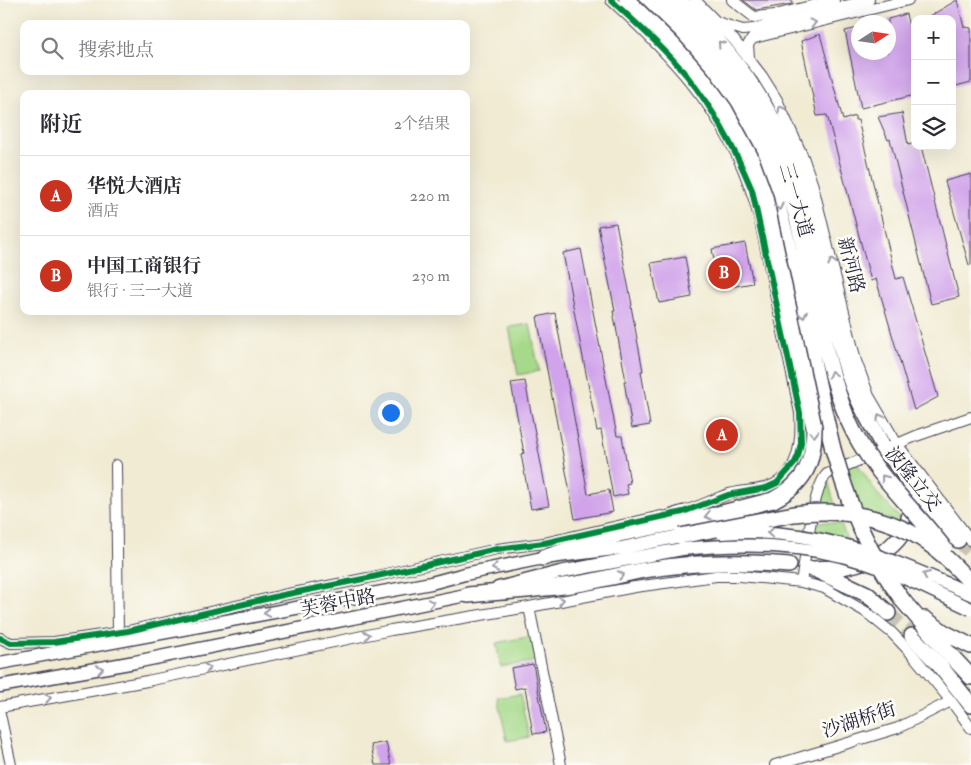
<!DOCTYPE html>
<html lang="zh">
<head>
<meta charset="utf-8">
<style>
  :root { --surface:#fff; --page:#f7f7f7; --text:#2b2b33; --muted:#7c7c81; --line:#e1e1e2; --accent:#c8321e }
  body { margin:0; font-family:"IM FELL Double Pica","Noto Serif SC",serif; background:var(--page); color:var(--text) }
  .controls { position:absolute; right:15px; top:15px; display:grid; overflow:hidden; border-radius:10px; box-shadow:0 5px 20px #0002 }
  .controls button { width:45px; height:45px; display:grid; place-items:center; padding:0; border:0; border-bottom:1px solid var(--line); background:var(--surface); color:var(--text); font:25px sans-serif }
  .compass { position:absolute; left:851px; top:15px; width:45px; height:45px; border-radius:50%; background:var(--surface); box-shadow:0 5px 20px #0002; rotate:78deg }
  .you { position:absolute; left:390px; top:412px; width:18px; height:18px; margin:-12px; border:4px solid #fff; border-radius:50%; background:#1a73e8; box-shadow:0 0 0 8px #1a73e833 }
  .badge { display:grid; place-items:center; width:32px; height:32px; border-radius:50%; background:var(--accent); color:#fff; font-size:16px; font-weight:700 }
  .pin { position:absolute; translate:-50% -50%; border:2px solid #fff; box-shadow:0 1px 5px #0006 }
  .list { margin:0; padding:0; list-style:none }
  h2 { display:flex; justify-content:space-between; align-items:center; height:65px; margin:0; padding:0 20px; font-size:21px }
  h2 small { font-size:16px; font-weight:400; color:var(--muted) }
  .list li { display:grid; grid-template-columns:32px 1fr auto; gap:15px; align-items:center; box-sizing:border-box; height:80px; padding:0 20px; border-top:1px solid var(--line) }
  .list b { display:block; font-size:19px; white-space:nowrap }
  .list p { margin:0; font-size:16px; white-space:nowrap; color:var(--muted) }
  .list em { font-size:16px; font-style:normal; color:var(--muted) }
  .icon { flex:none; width:28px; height:28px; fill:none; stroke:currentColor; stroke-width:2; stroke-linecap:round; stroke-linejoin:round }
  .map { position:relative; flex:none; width:971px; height:765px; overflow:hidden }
  .search { position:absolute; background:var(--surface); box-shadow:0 5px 20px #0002; left:20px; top:20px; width:450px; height:55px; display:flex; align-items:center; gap:12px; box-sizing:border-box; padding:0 18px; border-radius:10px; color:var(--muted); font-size:19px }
  .panel { position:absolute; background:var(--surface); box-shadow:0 5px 20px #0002; left:20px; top:90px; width:450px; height:225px; border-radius:10px }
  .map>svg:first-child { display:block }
</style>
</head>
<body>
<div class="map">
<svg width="971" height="765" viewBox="0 0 971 765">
  <rect width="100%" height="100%" fill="#fdfcf7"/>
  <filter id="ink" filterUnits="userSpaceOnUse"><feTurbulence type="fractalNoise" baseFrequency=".02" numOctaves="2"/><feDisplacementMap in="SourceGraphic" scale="10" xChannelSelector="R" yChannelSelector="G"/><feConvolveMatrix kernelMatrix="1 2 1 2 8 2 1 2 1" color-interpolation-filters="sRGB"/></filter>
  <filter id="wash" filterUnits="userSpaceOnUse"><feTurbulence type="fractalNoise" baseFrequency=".0096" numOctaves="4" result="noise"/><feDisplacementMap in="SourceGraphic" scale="20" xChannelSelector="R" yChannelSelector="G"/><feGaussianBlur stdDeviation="1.12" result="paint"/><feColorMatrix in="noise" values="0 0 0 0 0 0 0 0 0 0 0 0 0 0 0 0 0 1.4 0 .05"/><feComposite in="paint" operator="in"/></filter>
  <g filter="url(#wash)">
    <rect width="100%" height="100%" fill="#f1ebd3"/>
    <path fill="#a6d989" stroke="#647e62" d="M530 324 539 371 518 375 509 327Z
      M857 463 876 492 905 524 856 511 842 469Z
      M827 478 836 508H816Z
      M814 522H828L841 524 848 542 812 535Z
      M532 636 536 661 501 667 496 643Z
      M520 694 529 737 507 741 498 698Z"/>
    <g id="blocks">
      <path fill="#d0a3ea" d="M743 0H792V4L756 10Z
        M957 0 964 27 971 28V82L952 87V19H925Z
        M906 14 915 54V95L861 108 845 31 858 28V52H888V19Z
        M820 34 843 120 855 116V120H858L896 279 903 277 938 397 914 410 876 279 871 281 827 115 817 116 801 41Z
        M902 113 908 145 915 143V146H921L959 297 931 304 890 139 888 140 878 117Z
        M971 174V265H969L945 181Z
        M616 223 632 305 631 306 643 371H641L650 425 632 428 624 381H626L613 311H615L598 226Z
        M745 243 753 283 719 289 712 249Z
        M581 249 617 436H622L630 483 626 484 628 494 613 497 601 430 597 431 563 253Z
        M685 257 692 297 659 303 651 263Z
        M555 313 588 494 609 490 613 512 575 519 537 317Z
        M525 381 549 506 531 509 521 454 524 453 511 383Z
        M533 664 546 732 533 734 525 687 515 689 511 668Z
        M386 742 391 765H375L371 745Z"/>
    </g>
  </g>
  <g filter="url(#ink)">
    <use href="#blocks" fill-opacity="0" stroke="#414052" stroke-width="1"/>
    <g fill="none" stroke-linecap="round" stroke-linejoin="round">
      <path stroke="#c8c3b5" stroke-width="15" stroke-dasharray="15 8" stroke-linecap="butt" d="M958 540 971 552
        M888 613 912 636"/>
      <defs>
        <path id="minor" d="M611 0C681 64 735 123 759 217L800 413C802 443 799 479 764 488 752 491 738 491 726 495 709 501 693 510 676 513
          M695 0 734 40 762 76 777 100 803 157 813 186 856 361 869 396 897 444 971 541
          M732 0 754 17 775 15 834 0
          M720 23 743 30 753 29 869 0
          M749 57 748 45 752 39 758 37 908 0
          M116 465 118 633
          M801 582C806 558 812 489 827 474L916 436 971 417
          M529 607 561 765
          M0 638 11 643 54 642 128 631 283 595 368 578 497 549 544 543 661 516
          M0 707 147 681 391 630 529 607 635 587 716 576H740L801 582 824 588 866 612 892 633 912 654 951 701 971 728
          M0 714 11 765
          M775 765 898 728 951 701"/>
        <path id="major" d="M654 522 683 512
          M498 588 560 572 682 549
          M0 663 431 583 465 574 543 558 622 548 680 536
          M0 686 135 662 476 593"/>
        <path id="highway" d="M644 0C673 27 703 55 725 89 769 154 785 226 800 301 811 351 821 400 833 449
          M660 0C687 25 713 50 735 80 764 120 783 168 796 214 814 283 821 354 848 420
          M679 0C731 50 774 108 798 177 814 223 823 272 834 320 840 343 845 367 854 389 861 408 872 425 881 443
          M891 457 958 540
          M543 558 619 534 710 516 773 500
          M812 569C824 568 836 569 847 566 895 556 925 523 904 474
          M818 571 867 594 888 613
          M468 595C500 592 532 590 563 586 590 583 618 575 645 570 693 562 740 561 789 565
          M904 602 941 645 971 677
          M925 619 945 633 971 646
          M912 636 940 666 971 705"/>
      </defs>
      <use href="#minor" stroke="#414052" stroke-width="12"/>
      <use href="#major" stroke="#414052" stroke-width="15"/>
      <use href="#highway" stroke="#414052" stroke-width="18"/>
      <use href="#minor" stroke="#fff" stroke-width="10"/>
      <use href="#major" stroke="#fff" stroke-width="12"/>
      <use href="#highway" stroke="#fff" stroke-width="15"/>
      <defs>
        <path id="major-bridge" d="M722 533C818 526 885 557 971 594
          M682 549C742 543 804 543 863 562 900 574 935 592 971 609"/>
        <path id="highway-bridge" d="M627 0 671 43 702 78 725 110 750 156 765 197 814 427C814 462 806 483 773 500
          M848 420C870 471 911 505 944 548
          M833 449C850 508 867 553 904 602
          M680 536 794 514C840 508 891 516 929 544 945 555 958 569 971 583"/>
      </defs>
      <use href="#major-bridge" stroke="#414052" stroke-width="15" stroke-linecap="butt"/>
      <use href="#highway-bridge" stroke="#414052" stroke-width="18" stroke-linecap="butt"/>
      <use href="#major-bridge" stroke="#fff" stroke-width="12"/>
      <use href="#highway-bridge" stroke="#fff" stroke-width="15"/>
      <defs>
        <path id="cycleway" d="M0 638 11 643 54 642 128 631 283 595 368 578 497 549 544 543 683 512 728 495 766 488 777 483 794 464 798 456 801 443 800 413 752 190C735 149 715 111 687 76 665 49 637 24 611 0"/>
      </defs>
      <use href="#cycleway" stroke="#fdfcf7" stroke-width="9"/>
      <use href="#cycleway" stroke="#00873e" stroke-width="6"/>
    </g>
    <defs><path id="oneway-chevron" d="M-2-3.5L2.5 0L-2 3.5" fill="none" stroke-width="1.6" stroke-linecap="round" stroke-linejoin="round" transform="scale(1.25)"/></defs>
    <g stroke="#9c9ca7">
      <use href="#oneway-chevron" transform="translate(813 23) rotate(-14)"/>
      <use href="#oneway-chevron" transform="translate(721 44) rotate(-132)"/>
      <use href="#oneway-chevron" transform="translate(781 109) rotate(-117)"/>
      <use href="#oneway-chevron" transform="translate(779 207) rotate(76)"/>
      <use href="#oneway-chevron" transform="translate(832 262) rotate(-104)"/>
      <use href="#oneway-chevron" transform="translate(803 315) rotate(78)"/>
      <use href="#oneway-chevron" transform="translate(832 374) rotate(-105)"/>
      <use href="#oneway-chevron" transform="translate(880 417) rotate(-119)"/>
      <use href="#oneway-chevron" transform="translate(814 434) rotate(89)"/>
      <use href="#oneway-chevron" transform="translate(884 478) rotate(-128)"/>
      <use href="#oneway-chevron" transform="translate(708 516) rotate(167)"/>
      <use href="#oneway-chevron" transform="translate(770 533) rotate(-176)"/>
      <use href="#oneway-chevron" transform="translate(495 568) rotate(168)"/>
      <use href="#oneway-chevron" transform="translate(621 575) rotate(-11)"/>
      <use href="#oneway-chevron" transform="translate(926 575) rotate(-156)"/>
      <use href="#oneway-chevron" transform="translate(561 600) rotate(-11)"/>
      <use href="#oneway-chevron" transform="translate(431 603) rotate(-11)"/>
      <use href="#oneway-chevron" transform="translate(267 613) rotate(170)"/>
      <use href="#oneway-chevron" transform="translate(367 635) rotate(-12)"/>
      <use href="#oneway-chevron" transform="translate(208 668) rotate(-12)"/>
      <use href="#oneway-chevron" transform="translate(100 669) rotate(-10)"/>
      <use href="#oneway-chevron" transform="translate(48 698) rotate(-10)"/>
    </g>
  </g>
  <g text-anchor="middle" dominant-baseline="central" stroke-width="5" stroke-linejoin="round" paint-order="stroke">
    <g font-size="19" fill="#22223b" stroke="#fdfcf7">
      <text transform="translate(796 200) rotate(74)">三一大道</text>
      <text transform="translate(851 265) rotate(76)">新河路</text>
      <text transform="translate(913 479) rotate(51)">波隆立交</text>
      <text transform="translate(338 603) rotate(-11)">芙蓉中路</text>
      <text transform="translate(859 720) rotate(-18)">沙湖桥街</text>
    </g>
  </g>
</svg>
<div class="controls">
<button>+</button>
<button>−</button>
<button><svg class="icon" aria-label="layers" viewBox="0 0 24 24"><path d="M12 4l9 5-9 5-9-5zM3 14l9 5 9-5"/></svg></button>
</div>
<svg class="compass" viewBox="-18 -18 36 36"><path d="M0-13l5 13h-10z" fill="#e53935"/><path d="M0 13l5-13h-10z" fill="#7c7c81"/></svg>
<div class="you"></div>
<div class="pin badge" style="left:722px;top:435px">A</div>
<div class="pin badge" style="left:724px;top:273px">B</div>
<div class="search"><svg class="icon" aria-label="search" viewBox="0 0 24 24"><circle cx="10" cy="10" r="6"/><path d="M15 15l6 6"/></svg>搜索地点</div>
<section class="panel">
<h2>附近<small>2个结果</small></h2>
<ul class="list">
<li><span class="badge">A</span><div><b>华悦大酒店</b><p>酒店</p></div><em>220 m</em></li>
<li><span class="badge">B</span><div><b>中国工商银行</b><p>银行 · 三一大道</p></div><em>230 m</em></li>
</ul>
</section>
</div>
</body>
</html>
